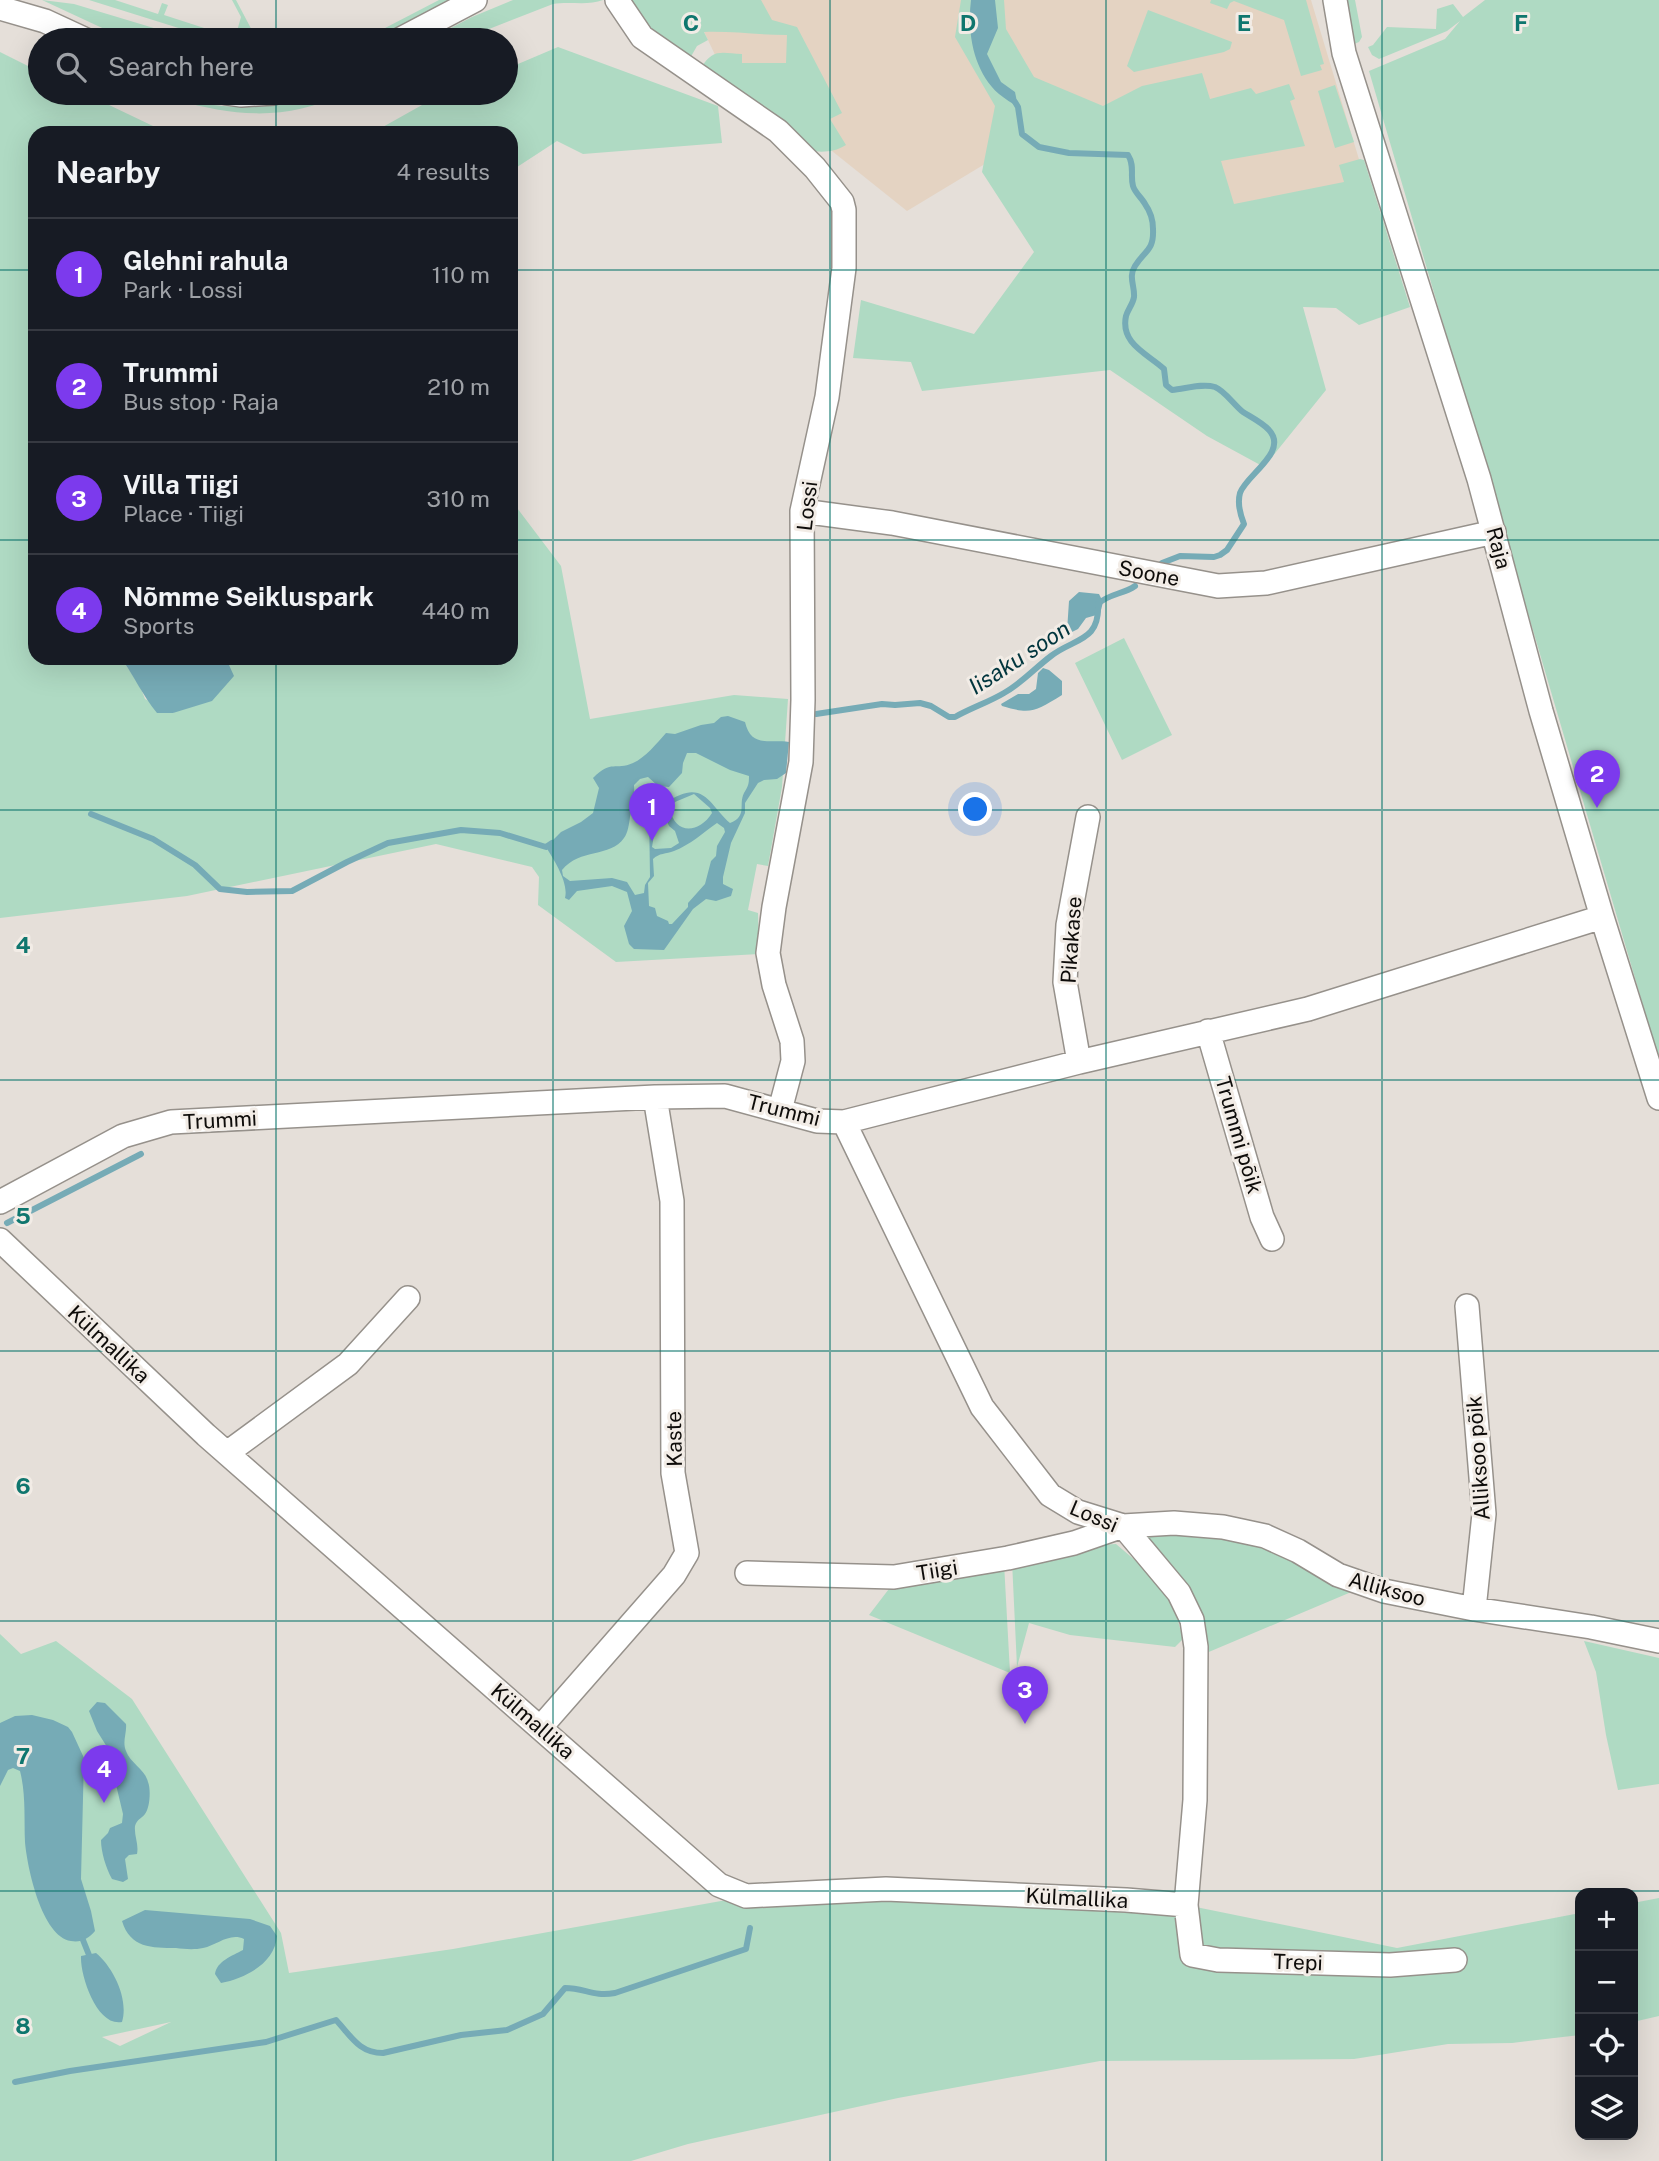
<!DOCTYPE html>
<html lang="en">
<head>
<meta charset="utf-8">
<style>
  :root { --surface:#171b24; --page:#242831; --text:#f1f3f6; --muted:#9ea1a6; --line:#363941; --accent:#7c3aed }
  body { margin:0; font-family:"Public Sans",sans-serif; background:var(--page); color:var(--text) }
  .controls { position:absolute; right:21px; bottom:21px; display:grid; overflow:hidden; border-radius:14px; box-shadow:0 7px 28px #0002 }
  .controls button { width:63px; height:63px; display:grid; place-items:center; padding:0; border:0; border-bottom:2px solid var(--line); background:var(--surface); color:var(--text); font:35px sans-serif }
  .you { position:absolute; left:976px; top:810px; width:24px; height:24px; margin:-18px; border:5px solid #fff; border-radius:50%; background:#1a73e8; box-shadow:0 0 0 10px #1a73e833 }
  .badge { display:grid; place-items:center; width:46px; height:46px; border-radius:50%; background:var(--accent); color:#fff; font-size:23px; font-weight:700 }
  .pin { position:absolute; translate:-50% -58px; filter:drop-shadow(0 2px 4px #0008) }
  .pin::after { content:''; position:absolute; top:37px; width:24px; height:21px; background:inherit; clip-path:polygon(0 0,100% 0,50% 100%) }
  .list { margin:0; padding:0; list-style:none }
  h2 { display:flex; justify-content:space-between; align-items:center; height:91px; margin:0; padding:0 28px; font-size:30px }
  h2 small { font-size:23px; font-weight:400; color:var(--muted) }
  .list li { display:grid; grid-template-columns:46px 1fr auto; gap:21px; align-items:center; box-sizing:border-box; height:112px; padding:0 28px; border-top:2px solid var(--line) }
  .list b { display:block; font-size:26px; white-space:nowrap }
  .list p { margin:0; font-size:23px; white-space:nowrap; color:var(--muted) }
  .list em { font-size:23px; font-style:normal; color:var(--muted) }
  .icon { flex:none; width:38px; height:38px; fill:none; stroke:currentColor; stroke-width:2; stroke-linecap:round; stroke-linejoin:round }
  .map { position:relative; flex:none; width:1659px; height:2161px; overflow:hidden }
  .search { position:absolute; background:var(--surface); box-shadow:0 7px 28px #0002; left:28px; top:28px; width:490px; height:77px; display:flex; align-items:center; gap:18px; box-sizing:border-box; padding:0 24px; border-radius:38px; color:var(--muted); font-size:26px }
  .panel { position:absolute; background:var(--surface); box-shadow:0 7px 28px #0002; left:28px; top:126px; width:490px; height:539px; border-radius:21px }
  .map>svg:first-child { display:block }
</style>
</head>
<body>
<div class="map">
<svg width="1659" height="2161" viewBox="0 0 1659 2161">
  <rect width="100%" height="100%" fill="#e5dfd9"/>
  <path fill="#e4d3c2" d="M689 0H1311L1361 166 1346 185 1229 208 1053 123 907 211 717 59Z"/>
  <path fill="#afdac3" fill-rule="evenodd" d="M42 0 74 4 167 32 163 40H128Z
    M89 0H115L158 14 162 3 168 5 164 15 235 38 241 17 232 0H236L257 40H217Z
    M439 0H452L375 40H362Z
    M513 0H603C588 6 569 1 553 4L461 40H428L472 17Z
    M628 0H761L772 20 797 27 842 113 830 119 846 145C833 153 823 152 808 151L701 68C713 48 721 53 742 54V63H786L787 35C759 35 732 31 704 32L708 40 697 46 689 60 650 35Z
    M961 0H1004L1006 29 1034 77 1103 106 1142 86 1202 73 1210 99 1251 88 1256 94 1289 84 1295 99 1290 101 1305 146 1221 161 1234 204 1344 182 1339 165 1360 159 1364 160 1410 307 1359 325 1336 308 1303 307 1326 390 1264 467 1207 436 1110 370 922 391 911 362 853 358 861 300 974 334 1034 252 982 172 995 106 955 37Z
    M1211 0H1306L1324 64 1320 65 1322 70 1301 76 1284 20 1234 1 1230 3 1227 9 1210 3Z
    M1347 0H1355L1362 37 1359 42 1354 44Z
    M1485 0H1659V1060L1369 71 1445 39 1460 21 1447 31 1379 59 1372 55 1368 47 1373 45 1387 27 1436 29 1437 9 1453 4 1463 17Z
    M1148 10 1232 42 1230 49 1224 52 1134 72 1127 66Z
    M558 47 718 106 722 143 583 154 557 141 511 171V133H372L431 100 448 93H506V69Z
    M0 52 40 72V93H84L153 126 158 133H35V658H121L140 686 145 699 173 713 229 665 222 658H511V500L561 566 590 719 734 695 788 699 782 787 768 866 757 864 748 910 758 913 759 954 616 962 538 905 539 877 532 867 436 844 187 896 0 918Z
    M1335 85 1354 142 1335 148 1318 91Z
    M325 93H344C290 121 234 117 178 100V98C226 111 279 111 325 93Z
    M1124 638 1172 735 1122 760 1075 663Z
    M1177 1534 1257 1540 1356 1590 1204 1654 1147 1536Z
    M1116 1544 1143 1567 1173 1603 1183 1639 1175 1647 1070 1635 1029 1623 1017 1667 1012 1561 1081 1546Z
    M1004 1563 1010 1673 869 1615 895 1581Z
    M0 1634 21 1654 56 1641 132 1699 281 1933 289 1973 453 1949 721 1901 886 1889 1186 1905 1397 1948 1580 1913V2035L1512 2043 1448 2044 1354 2059 1100 2061 898 2098 688 2144 631 2161H0ZM171 2022 120 2046 102 2037Z
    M1584 1641 1659 1658V1784L1618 1790 1606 1735 1596 1672Z
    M1659 1898V2016L1633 2022V1903Z"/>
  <path fill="#76abb6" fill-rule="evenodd" d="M971 0H995L998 28 987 54 1001 82 1015 92 1018 107C1012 103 1005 99 999 94 973 71 967 32 971 0Z
    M1079 592 1099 594 1103 602 1100 614 1086 618 1078 629 1072 632 1067 631 1069 601Z
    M121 658H222L229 665 234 676 212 701 173 713H157C143 696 134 676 121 658Z
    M1043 668 1049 670 1062 681V695C1036 711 1031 715 1002 706L1001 704 1018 694H1029L1036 689 1038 673Z
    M728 716 745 722C751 748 769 739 789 742L786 773 777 779 764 780 758 783 745 803V813L731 843 723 877V884L733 889 731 896 716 901 706 899 693 909 664 950 634 949 629 944 624 926 632 911 627 892 612 886 577 891 569 900 565 898C569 883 554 860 546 847L561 832 581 822 593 813 599 788 593 778C612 759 615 771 633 763 645 758 657 743 666 733L675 734 701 725 714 723 721 717ZM687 753H696L730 770 749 776C749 785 748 786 744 793 738 805 748 816 730 823 713 809 706 784 680 795 670 799 664 805 653 806L649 812 650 877 645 885 644 893 635 895 627 882 612 878 570 881 563 876 562 870C580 848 610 858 624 838 628 833 629 824 630 817 633 803 635 800 634 785L640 779 648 777 658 786 669 787 682 773 683 763ZM694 794 710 808 712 813C699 834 674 835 670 808L675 802ZM658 812H663L669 826 675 831 679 843 671 848 655 849 652 847ZM717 823 724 828 725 832 717 846 716 856 711 861 705 884 688 903V907L672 924H669L668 921 657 916 655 908 649 906 648 883 654 876 653 859C659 853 666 854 674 851 690 845 704 832 717 823Z
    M97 1702 105 1703 126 1724C127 1733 122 1742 126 1751 130 1763 145 1769 148 1782 151 1789 150 1808 145 1814 141 1819 137 1819 135 1826 134 1836 139 1844 137 1854L129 1855 125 1859 128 1879 123 1882 112 1879C106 1868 101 1852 101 1840L108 1833 110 1828 122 1823 123 1814 107 1747 97 1731 89 1711Z
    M32 1715 53 1720 68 1727 72 1732 84 1758 81 1879 91 1911 95 1931C89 1938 81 1943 71 1941 42 1937 27 1867 25 1842 24 1819 26 1794 20 1771L13 1768 8 1770 0 1786V1723L15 1716Z
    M145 1910 250 1919 270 1926 277 1936C275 1963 246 1978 221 1983L215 1974C217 1961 232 1956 243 1950L244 1939C230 1932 217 1945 203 1948 194 1950 184 1949 176 1948 152 1948 130 1948 122 1921Z
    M96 1953C113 1967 129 1999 122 2022 97 2027 80 1976 81 1956Z"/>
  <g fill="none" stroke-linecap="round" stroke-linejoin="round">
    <path stroke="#76abb6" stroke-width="6" d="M1015 102 1018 107 1022 134 1039 147 1069 153 1128 155C1135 166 1130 175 1133 186 1135 193 1142 198 1145 204 1150 211 1153 221 1153 229 1154 251 1145 250 1135 266 1128 277 1135 286 1134 297 1133 304 1128 309 1126 316 1120 344 1148 354 1164 369L1166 385 1172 390C1185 389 1202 383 1215 387 1225 391 1234 405 1243 412 1251 417 1263 423 1269 430 1289 452 1246 475 1240 493 1237 504 1240 514 1244 524L1227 550 1220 555 1214 557 1180 556 1162 563
      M816 714 882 704 895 705 920 703 931 706 949 717H955C971 708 989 702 1004 693 1022 683 1035 668 1051 656 1074 638 1100 642 1098 604 1108 594 1124 594 1135 586
      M91 814 153 839 195 865 220 889 247 892 292 891 347 862 388 843 461 830 500 833 546 847 552 843
      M7 1223 141 1154
      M83 1940 89 1955
      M15 2082 70 2071 266 2042 336 2020C351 2036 359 2053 383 2053L461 2035 507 2030 543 2014 565 1988C585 1988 593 1997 615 1993L746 1949 750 1928"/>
    <defs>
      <path id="street" d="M617 0 642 37 778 131 815 168 842 202 844 210V268L827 397 802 511 803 700 801 762 774 907 768 953 774 985 792 1041 793 1061 780 1110
        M1335 0 1344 53 1479 479 1541 711 1602 917 1659 1098
        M0 8 45 21 86 40
        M399 40 475 0
        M227 93 241 95 274 93
        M802 511 892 523 1218 586 1266 583 1494 532
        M1208 1031 1262 1217 1272 1239
        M1079 1062 1065 982 1068 925 1088 817
        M844 1122 982 1407 1050 1495 1078 1512 1123 1526 1179 1593 1192 1620 1196 1647 1195 1800 1186 1905 1192 1955 1218 1960 1390 1965 1455 1960
        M0 1202 123 1136 171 1122 655 1097 725 1096 817 1121 844 1122 1079 1062 1308 1009 1602 917
        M0 1240 206 1435 719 1885 746 1896 886 1889 1126 1900 1186 1905
        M1467 1306 1484 1514 1474 1609
        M227 1453 348 1364 408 1298
        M747 1573 894 1577 1008 1558 1074 1543 1123 1526 1174 1523 1223 1527 1265 1536 1298 1551 1338 1575 1384 1591 1474 1609 1591 1627 1659 1641
        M540 1728 674 1575 687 1553 673 1473 672 1201 655 1097"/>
    </defs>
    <use href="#street" stroke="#96918b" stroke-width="26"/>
    <use href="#street" stroke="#fff" stroke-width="23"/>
  </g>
  <path fill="none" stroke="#0f766e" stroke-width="2" stroke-opacity="0.55" d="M276 0V40M553 0V2161M830 0V2161M1106 0V2161M1382 0V2161M276 93V133M0 270H35M511 270H1659M0 540H35M511 540H1659M276 658V2161M0 810H1659M0 1080H1659M0 1351H1659M0 1621H1659M0 1891H1659"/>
  <g text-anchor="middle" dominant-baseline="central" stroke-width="6" stroke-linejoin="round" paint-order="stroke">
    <g font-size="21" fill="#0e0c0a" stroke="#f2ece6">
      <text transform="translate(807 506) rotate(-83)">Lossi</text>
      <text transform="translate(1499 548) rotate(75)">Raja</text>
      <text transform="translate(1149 573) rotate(11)">Soone</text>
      <text transform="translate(1071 940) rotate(-86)">Pikakase</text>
      <text transform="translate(784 1110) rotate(14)">Trummi</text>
      <text transform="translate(220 1120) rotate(-3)">Trummi</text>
      <text transform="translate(1239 1135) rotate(74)">Trummi põik</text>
      <text transform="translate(109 1344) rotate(43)">Külmallika</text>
      <text transform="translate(674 1439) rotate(-91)">Kaste</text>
      <text transform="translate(1478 1458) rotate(-94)">Alliksoo põik</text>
      <text transform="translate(1094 1516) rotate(23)">Lossi</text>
      <text transform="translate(937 1570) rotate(-9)">Tiigi</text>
      <text transform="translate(1387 1589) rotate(15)">Alliksoo</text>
      <text transform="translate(533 1721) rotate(41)">Külmallika</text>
      <text transform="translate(1077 1898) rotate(3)">Külmallika</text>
      <text transform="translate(1298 1962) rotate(2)">Trepi</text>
    </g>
    <g font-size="23" font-style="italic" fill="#00353d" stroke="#f2ece6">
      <text transform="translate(1019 657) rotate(-33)">Iisaku soon</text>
    </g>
  </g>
  <g font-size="23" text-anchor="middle" font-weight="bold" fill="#0f766e" stroke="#f2ece6" stroke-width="6" stroke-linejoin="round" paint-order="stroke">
    <text x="691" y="31">C</text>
    <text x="968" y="31">D</text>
    <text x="1244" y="31">E</text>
    <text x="1521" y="31">F</text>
    <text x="23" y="953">4</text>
    <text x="23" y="1224">5</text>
    <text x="23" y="1494">6</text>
    <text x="23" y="1764">7</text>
    <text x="23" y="2034">8</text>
  </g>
</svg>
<div class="controls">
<button>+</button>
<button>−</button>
<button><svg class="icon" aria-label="locate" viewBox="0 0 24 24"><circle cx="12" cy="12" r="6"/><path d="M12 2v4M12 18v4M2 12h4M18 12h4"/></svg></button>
<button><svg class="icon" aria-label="layers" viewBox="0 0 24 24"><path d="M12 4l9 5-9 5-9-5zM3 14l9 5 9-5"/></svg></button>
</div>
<div class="you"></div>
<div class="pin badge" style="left:652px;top:841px">1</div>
<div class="pin badge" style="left:1597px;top:808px">2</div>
<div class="pin badge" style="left:1025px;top:1724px">3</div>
<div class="pin badge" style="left:104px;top:1803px">4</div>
<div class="search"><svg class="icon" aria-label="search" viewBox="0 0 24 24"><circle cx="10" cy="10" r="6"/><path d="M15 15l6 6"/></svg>Search here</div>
<section class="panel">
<h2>Nearby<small>4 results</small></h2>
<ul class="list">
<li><span class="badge">1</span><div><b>Glehni rahula</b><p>Park · Lossi</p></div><em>110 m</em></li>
<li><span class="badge">2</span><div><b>Trummi</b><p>Bus stop · Raja</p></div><em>210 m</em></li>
<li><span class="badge">3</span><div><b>Villa Tiigi</b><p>Place · Tiigi</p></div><em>310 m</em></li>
<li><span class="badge">4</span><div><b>Nõmme Seikluspark</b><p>Sports</p></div><em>440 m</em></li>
</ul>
</section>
</div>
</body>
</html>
